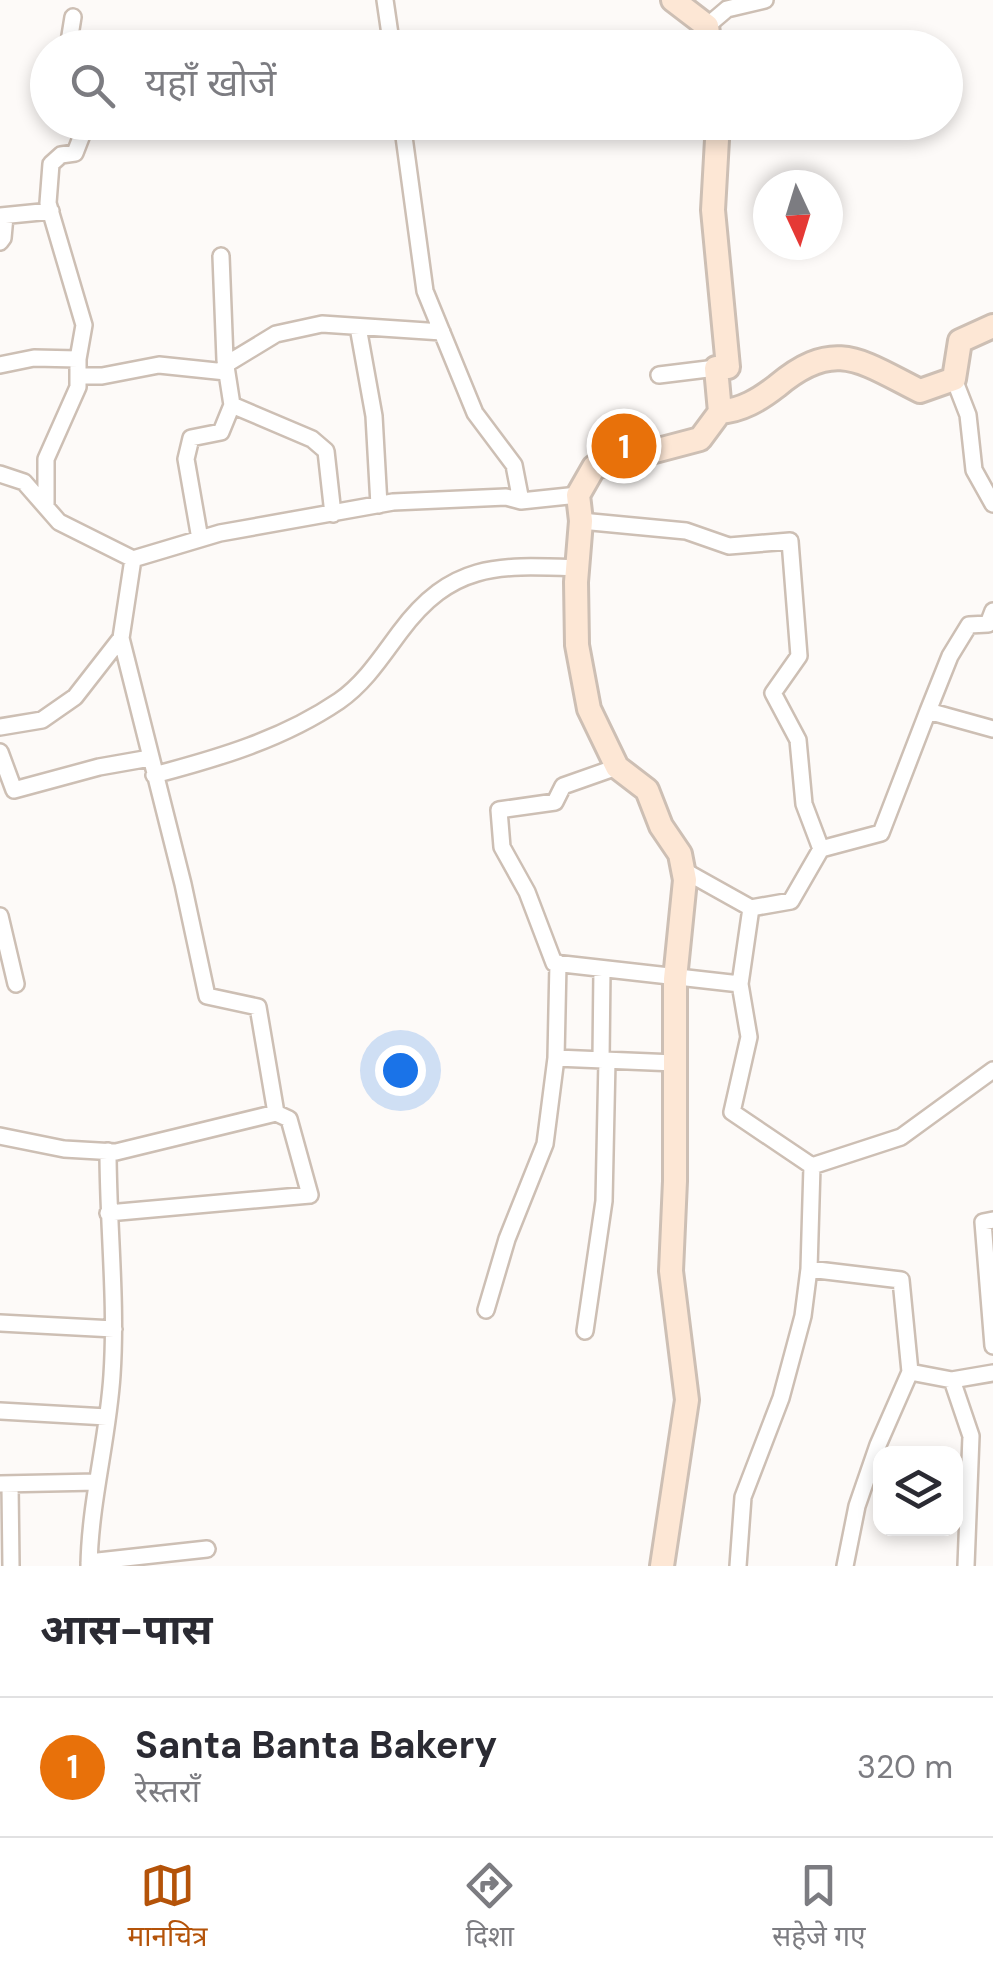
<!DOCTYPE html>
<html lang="hi">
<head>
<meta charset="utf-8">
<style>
  :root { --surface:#fff; --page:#f7f7f7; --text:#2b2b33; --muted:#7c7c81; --line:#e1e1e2; --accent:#b45309 }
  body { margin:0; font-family:"DM Sans","Noto Sans Devanagari",sans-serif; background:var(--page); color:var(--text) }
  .controls { position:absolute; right:30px; bottom:30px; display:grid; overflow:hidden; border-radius:20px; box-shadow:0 5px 15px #0003 }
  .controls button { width:90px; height:90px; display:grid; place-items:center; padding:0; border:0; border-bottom:2px solid var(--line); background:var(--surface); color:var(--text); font:50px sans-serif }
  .compass { position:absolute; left:753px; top:170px; width:90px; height:90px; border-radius:50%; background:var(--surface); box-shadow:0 5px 15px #0003; rotate:176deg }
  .you { position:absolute; left:400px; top:1070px; width:35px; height:35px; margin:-25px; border:8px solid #fff; border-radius:50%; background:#1a73e8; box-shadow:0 0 0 15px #1a73e833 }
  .badge { display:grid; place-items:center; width:65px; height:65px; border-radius:50%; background:var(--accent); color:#fff; font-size:32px; font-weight:700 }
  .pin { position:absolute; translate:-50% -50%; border:5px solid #fff; box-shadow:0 2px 10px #0006 }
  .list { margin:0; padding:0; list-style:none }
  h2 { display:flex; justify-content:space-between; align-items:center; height:130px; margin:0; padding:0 40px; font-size:42px }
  h2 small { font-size:32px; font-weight:400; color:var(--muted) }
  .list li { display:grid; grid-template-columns:65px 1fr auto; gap:30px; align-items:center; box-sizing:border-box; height:140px; padding:0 40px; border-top:2px solid var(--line) }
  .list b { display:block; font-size:38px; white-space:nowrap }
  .list p { margin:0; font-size:32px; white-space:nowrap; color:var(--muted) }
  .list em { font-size:32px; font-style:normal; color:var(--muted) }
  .icon { flex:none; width:55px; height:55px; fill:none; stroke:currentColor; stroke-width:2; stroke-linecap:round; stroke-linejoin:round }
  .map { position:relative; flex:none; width:993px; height:1566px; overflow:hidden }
  .search { position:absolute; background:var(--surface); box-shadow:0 5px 15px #0003; left:30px; right:30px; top:30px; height:110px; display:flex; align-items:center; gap:25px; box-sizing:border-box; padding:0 35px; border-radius:55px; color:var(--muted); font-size:38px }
  .sheet { height:270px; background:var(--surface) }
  nav { display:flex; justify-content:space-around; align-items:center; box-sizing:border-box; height:140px; border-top:2px solid var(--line); background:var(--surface); font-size:28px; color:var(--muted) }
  nav a { display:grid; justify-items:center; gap:5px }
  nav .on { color:var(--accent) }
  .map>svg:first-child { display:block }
</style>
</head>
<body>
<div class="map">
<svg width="993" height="1566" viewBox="0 0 993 1566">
  <rect width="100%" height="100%" fill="#fdfaf8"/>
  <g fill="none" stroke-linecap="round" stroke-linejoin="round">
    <defs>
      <path id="street" d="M385 0 392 48
        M707 26 727 9 765 0
        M68 48 73 17
        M402 122 425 291 475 413 514 465 521 501
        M0 216 51 211
        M0 242 3 238 5 216
        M358 327 374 416 379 505
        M0 365 34 358 78 359
        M225 365 276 334 322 324 442 332
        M659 375 716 368
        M78 376H102L159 365 226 372
        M954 379 968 415 974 470 993 504
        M232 405 312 439 326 451 333 514
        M0 474 24 482 59 522 133 559 121 638 183 884 207 996 258 1007 276 1113 289 1119 310 1195 108 1213
        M46 507V459L78 387V359L84 325 48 203 51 164 61 155 75 153 87 122
        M581 521 686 531 729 546 790 541 799 656 773 693 798 740 804 804 821 849 791 901 751 908 740 984 554 963 527 892 502 847 499 810 555 802 563 786 617 767
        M200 539 186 459 191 438 221 432 232 405 225 360 221 256
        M133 559 220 533 393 502 506 497 521 501 578 495
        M928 711 950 656 969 625 988 624 993 611
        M0 727 42 720 75 697 121 638
        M0 752 14 790 99 767 150 758
        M154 775C219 758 283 739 339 701 365 683 382 656 400 632 452 562 498 565 577 568
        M821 849 881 833 928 711 993 729
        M683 870 751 908
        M0 916 16 984
        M558 963 556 1058 675 1063
        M740 984 749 1037 732 1112 812 1166 901 1137 993 1070
        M601 1060 602 969
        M0 1136 64 1149 116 1152 276 1113
        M993 1220 983 1222 993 1346
        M809 1269 901 1280 910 1372 878 1445 857 1506 845 1566
        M486 1310 507 1239 545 1144 556 1058
        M0 1323 114 1329
        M585 1331 604 1201 607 1060
        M910 1372 952 1380 971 1436 966 1566
        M952 1380 993 1373
        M0 1411 107 1417
        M0 1484 97 1482
        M10 1485 11 1566
        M89 1562 207 1549
        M89 1566C90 1501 108 1439 112 1375 117 1300 108 1226 108 1151
        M738 1566 743 1497 781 1398 803 1316 809 1269 812 1166"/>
      <path id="secondary" d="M673 0 707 26 710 48
        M718 122 713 210 728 367 716 368 720 412
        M662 1566 687 1400 671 1271 675 1181V979L685 880 680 854 661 826 647 790 617 767 589 709 577 645 576 582 581 521 578 495 594 467 700 439 720 412C742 410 759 400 777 386 835 337 862 362 920 391L954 379 960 341 993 326"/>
    </defs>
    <use href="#street" stroke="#cdbfb4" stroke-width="20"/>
    <use href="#secondary" stroke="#cdbfb4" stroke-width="28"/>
    <use href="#street" stroke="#fff" stroke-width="15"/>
    <use href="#secondary" stroke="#fde7d5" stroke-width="22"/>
  </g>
</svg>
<div class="controls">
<button><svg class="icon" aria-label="layers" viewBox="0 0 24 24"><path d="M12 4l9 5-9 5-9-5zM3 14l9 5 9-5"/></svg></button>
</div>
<svg class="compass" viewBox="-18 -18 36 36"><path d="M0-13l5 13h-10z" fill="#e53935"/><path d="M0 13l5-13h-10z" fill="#7c7c81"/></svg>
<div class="you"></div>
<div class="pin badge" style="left:624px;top:446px;background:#e8710a">1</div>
<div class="search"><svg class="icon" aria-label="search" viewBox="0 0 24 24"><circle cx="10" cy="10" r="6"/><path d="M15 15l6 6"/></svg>यहाँ खोजें</div>
</div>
<section class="sheet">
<h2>आस-पास<small></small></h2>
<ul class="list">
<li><span class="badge" style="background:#e8710a">1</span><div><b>Santa Banta Bakery</b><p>रेस्तराँ</p></div><em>320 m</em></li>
</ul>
</section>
<nav>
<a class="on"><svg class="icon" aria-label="map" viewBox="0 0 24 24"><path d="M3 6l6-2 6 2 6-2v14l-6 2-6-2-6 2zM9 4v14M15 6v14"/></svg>मानचित्र</a>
<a><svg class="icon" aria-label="directions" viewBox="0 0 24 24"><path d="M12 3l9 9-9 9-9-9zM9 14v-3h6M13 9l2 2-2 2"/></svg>दिशा</a>
<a><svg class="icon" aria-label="saved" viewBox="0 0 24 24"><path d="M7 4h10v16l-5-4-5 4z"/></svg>सहेजे गए</a>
</nav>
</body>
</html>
